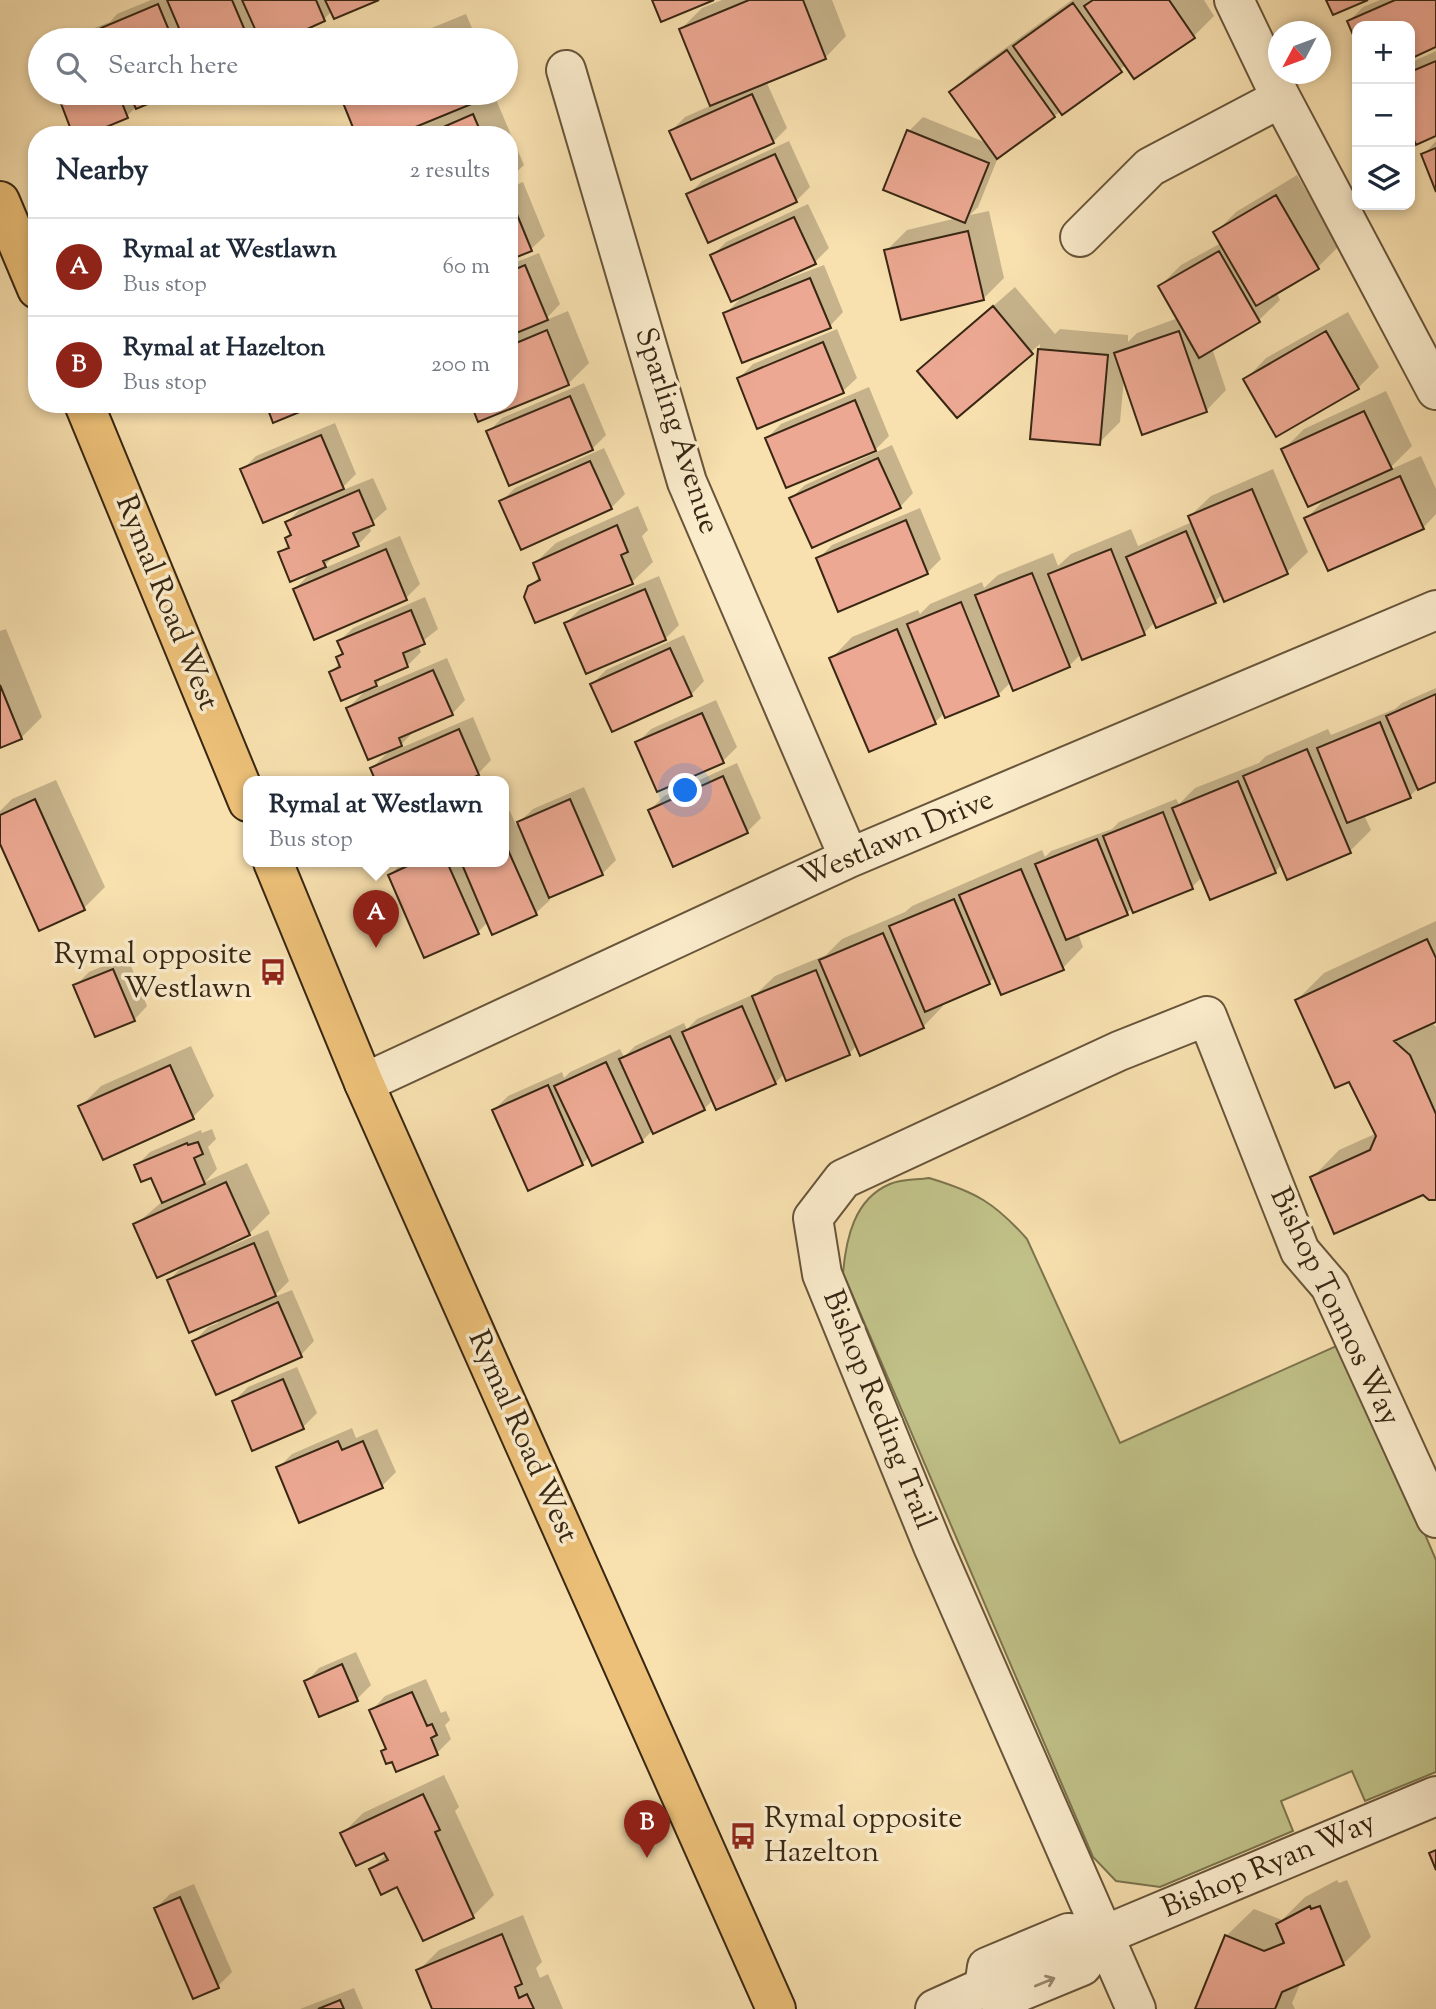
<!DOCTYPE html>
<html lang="en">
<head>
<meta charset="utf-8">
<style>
  :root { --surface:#fff; --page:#f2f2f3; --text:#1f2937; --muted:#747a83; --line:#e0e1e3; --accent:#8f2418 }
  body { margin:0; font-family:"Sorts Mill Goudy",serif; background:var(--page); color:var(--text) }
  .controls { position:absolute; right:21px; top:21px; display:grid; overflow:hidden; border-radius:14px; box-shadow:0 4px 10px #0003 }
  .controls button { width:63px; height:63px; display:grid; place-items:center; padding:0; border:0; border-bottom:2px solid var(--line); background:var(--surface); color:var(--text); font:35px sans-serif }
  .compass { position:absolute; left:1268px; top:21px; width:63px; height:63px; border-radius:50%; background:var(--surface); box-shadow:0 4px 10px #0003; rotate:229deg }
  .you { position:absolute; left:686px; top:791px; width:24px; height:24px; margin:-18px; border:5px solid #fff; border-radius:50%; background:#1a73e8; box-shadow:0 0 0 10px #1a73e833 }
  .badge { display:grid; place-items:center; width:46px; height:46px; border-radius:50%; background:var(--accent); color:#fff; font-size:23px; font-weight:700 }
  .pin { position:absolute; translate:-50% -58px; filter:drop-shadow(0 2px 4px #0008) }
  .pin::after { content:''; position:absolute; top:37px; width:24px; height:21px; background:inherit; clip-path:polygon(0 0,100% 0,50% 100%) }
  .popup { position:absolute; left:243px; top:776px; width:266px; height:91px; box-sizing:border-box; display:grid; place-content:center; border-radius:14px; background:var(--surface); filter:drop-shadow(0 2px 5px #0005); font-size:23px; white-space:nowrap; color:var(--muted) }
  .popup b { font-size:26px; color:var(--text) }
  .popup::after { content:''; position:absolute; left:50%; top:100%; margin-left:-14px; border:14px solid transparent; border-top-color:var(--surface) }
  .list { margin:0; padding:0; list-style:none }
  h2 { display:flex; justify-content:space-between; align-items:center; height:91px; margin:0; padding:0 28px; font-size:30px }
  h2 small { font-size:23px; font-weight:400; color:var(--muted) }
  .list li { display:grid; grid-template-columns:46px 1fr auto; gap:21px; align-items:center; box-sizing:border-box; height:98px; padding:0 28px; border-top:2px solid var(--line) }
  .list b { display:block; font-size:26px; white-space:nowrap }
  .list p { margin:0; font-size:23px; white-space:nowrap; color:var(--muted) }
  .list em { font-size:23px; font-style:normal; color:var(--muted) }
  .icon { flex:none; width:38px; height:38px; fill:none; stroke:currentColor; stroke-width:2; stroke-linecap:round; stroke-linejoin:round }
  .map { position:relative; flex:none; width:1436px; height:2009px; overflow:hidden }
  .search { position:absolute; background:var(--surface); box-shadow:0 4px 10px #0003; left:28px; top:28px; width:490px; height:77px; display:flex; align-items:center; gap:18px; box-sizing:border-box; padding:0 24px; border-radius:38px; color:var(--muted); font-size:26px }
  .panel { position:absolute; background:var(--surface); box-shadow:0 4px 10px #0003; left:28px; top:126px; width:490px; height:287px; border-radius:28px }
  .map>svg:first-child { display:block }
</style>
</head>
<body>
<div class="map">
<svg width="1436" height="2009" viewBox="0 0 1436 2009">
  <rect width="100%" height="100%" fill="#f8e0af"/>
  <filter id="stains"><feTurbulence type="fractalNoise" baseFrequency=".00286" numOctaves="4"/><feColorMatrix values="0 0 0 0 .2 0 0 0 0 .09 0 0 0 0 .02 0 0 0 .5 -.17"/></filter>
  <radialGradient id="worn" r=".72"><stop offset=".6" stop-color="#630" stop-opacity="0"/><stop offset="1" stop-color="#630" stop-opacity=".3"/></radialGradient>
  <path fill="#c0c188" stroke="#7c744e" stroke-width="2" d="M929 1178C976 1192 995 1203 1027 1239L1120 1443 1343 1343 1436 1560V1772L1365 1801 1352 1771 1281 1801 1293 1831 1160 1887 1116 1881 1093 1857 843 1273C846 1239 854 1199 890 1184 902 1179 917 1180 929 1178Z"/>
  <path fill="#0003" d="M151 0H374L332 11 324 19 279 40H63L110 22 117 14Z
    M722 0H832L846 36 826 57 766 81 787 128 773 142 671 131 685 117 712 105 681 29 702 8Z
    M1072 0H1204L1214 16 1194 36 1126 65 999 155 978 207 970 215 989 211 1004 278 983 299 886 251 907 230 957 218 909 131 923 117 987 143 951 92 972 72Z
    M1380 0H1436V45L1410 57V26H1357V39L1349 21 1363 7Z
    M466 14 477 40H402Z
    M1436 51V134L1417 143 1410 127V63Z
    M58 93H169L137 106 127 116 75 135Z
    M341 93H482L470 105 494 95 524 165 509 179V135H358Z
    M789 141 810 187 796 201 688 195 702 181Z
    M1436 141V188L1423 155Z
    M1297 175 1339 246 1318 267 1276 292 1280 300 1259 320 1212 348 1226 390 1206 411 1124 378 1120 422 1099 443 1032 437 1040 344 957 416 919 371 1015 287 1055 334 1060 329 1128 335V342L1137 333 1178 318 1160 286 1181 265 1221 243 1215 233 1236 212Z
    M523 182 545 236 531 249 509 258V188Z
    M808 204 829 248 815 262 712 256 726 242Z
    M539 253 560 304 544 321 568 311 589 363 569 383 479 420 509 404V265Z
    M824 265 843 312 830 326 725 314 743 296Z
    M1348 312 1379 367 1358 388 1246 379 1266 358Z
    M837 329 857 378 843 391 739 378 753 364Z
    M584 383 606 435 592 449 488 432 502 418Z
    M869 387 889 436 874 451 767 438 781 424Z
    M1386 391 1412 446 1387 471 1421 456 1436 489V514L1423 528 1307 518 1328 496 1283 450 1304 429Z
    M335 423 356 474 338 492 373 478 387 509 369 525 371 531 358 545 336 554 320 570 400 536 420 584 406 598 315 637 295 589 313 570 280 553 289 544 287 538 292 534 287 522 306 503 242 470 256 456Z
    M892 445 913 493 900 507 791 498 805 485Z
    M604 448 625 494 611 508 501 502 515 488Z
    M1273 469 1308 552 1287 572 1225 599 1223 594 1215 601 1155 622 1144 633 1082 653 1069 666 1011 682 998 695 945 713 935 722 870 750 832 658 852 637 918 610 920 614 930 604 982 582 984 588 998 575 1053 553 1058 566 1071 554 1131 529 1138 546 1192 522 1190 516 1211 496Z
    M638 506 648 530 642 536 653 562 632 582 529 587 540 576 535 563 556 543Z
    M920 508 941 559 927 573 818 559 832 545Z
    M659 576 679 625 665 639 566 623 580 609Z
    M425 597 438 629 418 645 421 652 407 666 386 674 371 690 447 658 465 700 452 714 415 730 396 750 473 717 491 760 478 774 372 768 392 748 348 708 367 689 331 672 340 663 338 657 343 652 339 641 353 628Z
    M6 629 42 717 21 738 0 746V631Z
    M684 635 704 681 691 695 592 684 606 670Z
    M1436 688V780L1419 787 1410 796 1364 815 1371 830 1350 851 1282 864 1275 872 1202 877 1192 887 1134 911 1133 907 1127 913 1078 933 1083 947 1063 968 995 977 989 983 942 1003 943 1006 923 1027 857 1045 849 1054 785 1073 775 1083 713 1100 704 1109 653 1130 642 1141 589 1157 582 1164 494 1110 508 1096 562 1072 564 1078 570 1072 620 1049 624 1057 635 1046 684 1023 687 1029 697 1019 757 993 775 976 826 955 842 939 905 912 912 906 1042 850 1045 857 1051 851 1112 829 1119 822 1176 799 1179 804 1195 788 1259 763 1266 756 1328 729 1331 735 1395 709 1402 703Z
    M716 700 737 747 723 761 637 743 651 729Z
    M737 763 761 818 747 832 650 810 664 796Z
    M56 780 105 887 84 908 0 840V811L12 799Z
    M584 787 616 860 602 874 549 897 550 900 536 913 489 921 478 932 390 875 403 862H504V814L510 811 516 825 533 809Z
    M1436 921V1020L1431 1022 1436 1027V1198L1423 1192 1312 1178 1339 1150 1377 1133 1349 1079 1297 1000 1324 973Z
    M127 956 147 1006 134 1020 75 986 89 972Z
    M191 1046 214 1096 193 1117 80 1107 101 1086Z
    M212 1129 216 1139 208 1147 217 1169 205 1182 247 1163 270 1213 249 1234 224 1245 226 1248 268 1230 289 1281 272 1298 292 1290 314 1341 301 1355 194 1341 208 1327 218 1323 217 1320 169 1280 186 1263 135 1225 163 1201 152 1176 136 1166 150 1152 201 1130 202 1133Z
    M297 1367 317 1413 303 1427 234 1401 248 1387Z
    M352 1428 356 1438 377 1429 396 1472 382 1486 278 1468 292 1454Z
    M356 1652 371 1685 357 1699 320 1715 306 1682 319 1668Z
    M426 1679 441 1713 446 1711 450 1720 445 1725 451 1739 437 1753 397 1770 393 1759 383 1751 387 1747 372 1710 385 1696Z
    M444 1775 459 1807 455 1811 494 1895 473 1916 424 1939 398 1885 371 1869 387 1854 342 1834 363 1813Z
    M1337 1880 1339 1883 1347 1880 1371 1937 1343 1964 1301 1982 1292 2003 1295 2009H1197L1226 1936 1254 1909 1282 1920 1305 1897Z
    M194 1884 232 1972 218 1986 194 1997 156 1908 170 1894Z
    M523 1915 542 1962 536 1968 540 1978 548 1974 563 2009H434L418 1971 439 1950Z
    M354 1988 363 2009H300Z"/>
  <path fill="#eca892" stroke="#382713" stroke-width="2" d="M167 0H232L249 40H184Z
    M242 0H316L325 21 283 40H260Z
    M325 0H379L334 19Z
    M652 0H714L661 22Z
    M749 0H803L826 59 710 106 679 29Z
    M1093 0H1169L1195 38 1134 79 1084 6Z
    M1326 0H1368L1333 15Z
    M1395 0H1436V47L1410 59V26H1357V44L1347 21Z
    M1073 3 1122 72 1062 115 1013 46Z
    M158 4 173 40H107L101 28Z
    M445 33 448 40H429Z
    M95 35 98 40H81Z
    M1007 50 1055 117 997 159 949 92Z
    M1436 61V136L1416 145 1410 131V72Z
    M57 93H118L128 118 87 135H73Z
    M129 93H174L136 109Z
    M339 93H470L474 103 396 135H356Z
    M752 94 774 143 691 180 669 131Z
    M473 114 482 135H425Z
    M907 130 989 163 965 223 883 190Z
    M1436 148V192L1421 154Z
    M775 154 797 202 708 243 686 194Z
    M509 195 532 251 509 260Z
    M1276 195 1319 269 1256 306 1213 232Z
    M794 217 816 264 731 302 710 255Z
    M968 231 984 300 901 320 884 250Z
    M1219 251 1260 322 1199 358 1158 286Z
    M525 265 548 320 509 336V272Z
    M810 278 831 328 742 363 723 313Z
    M993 306 1033 354 957 418 917 371Z
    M547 330 569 385 478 422 471 404H509V346Z
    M1179 331 1207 412 1142 435 1114 353Z
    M1326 331 1359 389 1276 437 1243 379Z
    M823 342 844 393 757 429 737 378Z
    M1038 349 1108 355 1100 445 1030 439Z
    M570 396 593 450 509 486 486 431Z
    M855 400 876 451 786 488 765 438Z
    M266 404H319L273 423Z
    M1364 411 1392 469 1308 507 1281 449Z
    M321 435 344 489 263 523 240 469Z
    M878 458 901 508 812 548 789 498Z
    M590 461 612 509 521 550 499 501Z
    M1400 476 1424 529 1328 571 1304 518Z
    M1252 489 1288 574 1224 602 1188 516Z
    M359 490 374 525 353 533 359 546 323 561 326 567 290 582 278 552 289 548 285 538 291 535 285 522Z
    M906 520 928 574 838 612 816 558Z
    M617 525 628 552 621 555 633 584 535 623 524 597 528 586 540 580 533 563Z
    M1186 531 1216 603 1156 628 1126 557Z
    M386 549 407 600 314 640 293 589Z
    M1111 549 1145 635 1082 660 1048 574Z
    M1032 573 1070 667 1013 691 975 595Z
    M645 589 666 640 586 674 564 623Z
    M961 602 999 696 945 718 907 624Z
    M411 610 425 644 403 653 408 667 375 681 377 686 341 701 329 672 340 667 336 657 343 654 337 641Z
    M897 629 936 724 869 752 829 658Z
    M670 648 692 696 612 732 590 684Z
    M433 670 453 715 399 738 402 746 368 760 346 708Z
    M0 685 22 739 0 748Z
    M1436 694V782L1418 790 1386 716Z
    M702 713 724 763 657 792 635 742Z
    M1380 722 1411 798 1347 823 1317 748Z
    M459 729 479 775 463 782H376L370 768Z
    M1307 749 1351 853 1287 880 1243 776Z
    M723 776 748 833 673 867 648 810Z
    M1238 781 1276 873 1210 900 1172 808Z
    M35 799 85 910 39 931 0 844V815Z
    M570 799 603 875 549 898 517 822Z
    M1163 812 1193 889 1133 913 1103 836Z
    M1097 839 1128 915 1066 940 1035 864Z
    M504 841 537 915 492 935 461 862H504Z
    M416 862H447L479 934 424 958 388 875Z
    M1021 869 1064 970 1001 995 959 895Z
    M954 899 990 984 925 1012 889 926Z
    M883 933 924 1028 860 1056 819 960Z
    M1427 939 1436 958V1022L1394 1041 1410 1055 1436 1114V1200H1429L1423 1195 1334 1234 1310 1177 1370 1150 1376 1136 1349 1082 1335 1088 1295 1000Z
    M113 969 135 1021 95 1037 73 985Z
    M816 970 850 1055 786 1081 752 996Z
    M742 1006 776 1084 716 1110 682 1032Z
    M670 1036 705 1110 653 1134 619 1059Z
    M606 1062 643 1142 592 1166 554 1086Z
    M170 1065 194 1119 103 1160 78 1106Z
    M548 1085 583 1165 528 1191 492 1110Z
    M198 1142 203 1154 194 1158 205 1184 162 1203 151 1178 141 1182 134 1165 187 1143 188 1145Z
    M226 1182 250 1235 157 1278 133 1224Z
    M254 1243 276 1296 189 1333 167 1280Z
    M278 1302 302 1357 216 1395 192 1341Z
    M283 1379 304 1429 252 1451 232 1401Z
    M338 1441 342 1450 363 1441 383 1488 299 1523 276 1467Z
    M342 1664 358 1701 319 1717 304 1681Z
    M412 1692 427 1726 432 1724 437 1735 431 1738 438 1755 396 1772 392 1762 386 1764 381 1751 386 1749 369 1710Z
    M423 1794 440 1830 435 1832 474 1918 423 1941 397 1887 381 1895 369 1869 388 1860 384 1853 356 1866 340 1833Z
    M1436 1850V1870L1429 1853Z
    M180 1897 219 1988 193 1999 154 1908Z
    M1310 1906 1311 1909 1320 1906 1344 1965 1282 1992 1275 2009H1195L1225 1935 1264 1951 1284 1943 1276 1924Z
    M502 1934 522 1984 515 1987 519 1998 527 1994 534 2009H432L416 1970Z
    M340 2000 344 2009H318Z"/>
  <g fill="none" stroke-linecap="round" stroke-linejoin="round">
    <defs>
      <path id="minor" d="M1234 0 1281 98 1436 390
        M566 70 687 482 849 858
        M1080 237 1150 167 1281 98
        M364 1083 849 858 1436 610
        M984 1987 987 1967 1068 1933 1102 1936 1436 1796
        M984 1987 1002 1999 1082 1966 1102 1936
        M935 2009 984 1987
        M1136 2009 933 1546 822 1274 813 1218 843 1179 1119 1051 1207 1016 1300 1251 1330 1286 1436 1518"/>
      <path id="major" d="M0 201 37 289
        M84 404 248 802
        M273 862 364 1083 776 2009"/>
    </defs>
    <use href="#minor" stroke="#68553a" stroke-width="42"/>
    <use href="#major" stroke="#382713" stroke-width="42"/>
    <use href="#minor" stroke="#faebcb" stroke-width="38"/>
    <use href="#major" stroke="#ecc078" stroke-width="38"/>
  </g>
  <defs><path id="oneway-shaft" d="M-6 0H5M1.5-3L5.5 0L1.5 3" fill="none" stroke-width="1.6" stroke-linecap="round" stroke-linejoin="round" transform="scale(1.75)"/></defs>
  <use stroke="#99896f" href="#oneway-shaft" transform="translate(1045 1982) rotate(-22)"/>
  <defs>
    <symbol id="bus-bare" viewBox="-9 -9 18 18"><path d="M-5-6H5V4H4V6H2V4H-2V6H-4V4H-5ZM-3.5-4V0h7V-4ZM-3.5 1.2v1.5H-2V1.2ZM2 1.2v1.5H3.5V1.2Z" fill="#8f2418" stroke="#faebcb" stroke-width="2.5" paint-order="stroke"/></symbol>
  </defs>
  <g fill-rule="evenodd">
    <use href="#bus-bare" x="254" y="953" width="38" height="38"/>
    <use href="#bus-bare" x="724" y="1817" width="38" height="38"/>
  </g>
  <g text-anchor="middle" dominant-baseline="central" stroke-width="7" stroke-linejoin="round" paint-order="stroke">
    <g font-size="30" fill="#382713" stroke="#faebcb">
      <text transform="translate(676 431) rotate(72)">Sparling Avenue</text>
      <text transform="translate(166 603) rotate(68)">Rymal Road West</text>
      <text transform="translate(897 839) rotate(-23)">Westlawn Drive</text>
      <text transform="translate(1334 1307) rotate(64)">Bishop Tonnos Way</text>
      <text transform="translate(878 1410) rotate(68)">Bishop Reding Trail</text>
      <text transform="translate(522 1437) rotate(66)">Rymal Road West</text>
      <text transform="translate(1269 1866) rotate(-23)">Bishop Ryan Way</text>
    </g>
    <g font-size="30" fill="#382713" stroke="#faebcb" text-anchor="end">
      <text x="252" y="955">Rymal opposite<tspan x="252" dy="34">Westlawn</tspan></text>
      <text x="764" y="1819" text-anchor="start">Rymal opposite<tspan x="764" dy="34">Hazelton</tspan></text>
    </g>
  </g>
  <rect width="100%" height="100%" filter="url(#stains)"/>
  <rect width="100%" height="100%" fill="url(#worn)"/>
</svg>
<div class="controls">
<button>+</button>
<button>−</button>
<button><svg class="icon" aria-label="layers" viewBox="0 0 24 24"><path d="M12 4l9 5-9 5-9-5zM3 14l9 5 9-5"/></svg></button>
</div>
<svg class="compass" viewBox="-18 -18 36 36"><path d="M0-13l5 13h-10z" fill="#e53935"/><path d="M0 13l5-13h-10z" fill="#747a83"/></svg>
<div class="you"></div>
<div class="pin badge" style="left:376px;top:948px">A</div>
<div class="popup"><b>Rymal at Westlawn</b>Bus stop</div>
<div class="pin badge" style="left:647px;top:1858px">B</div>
<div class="search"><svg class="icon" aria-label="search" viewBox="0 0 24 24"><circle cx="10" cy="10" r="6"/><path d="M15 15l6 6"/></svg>Search here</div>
<section class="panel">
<h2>Nearby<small>2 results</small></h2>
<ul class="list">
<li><span class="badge">A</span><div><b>Rymal at Westlawn</b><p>Bus stop</p></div><em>60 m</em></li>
<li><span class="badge">B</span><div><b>Rymal at Hazelton</b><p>Bus stop</p></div><em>200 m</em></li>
</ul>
</section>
</div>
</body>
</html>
